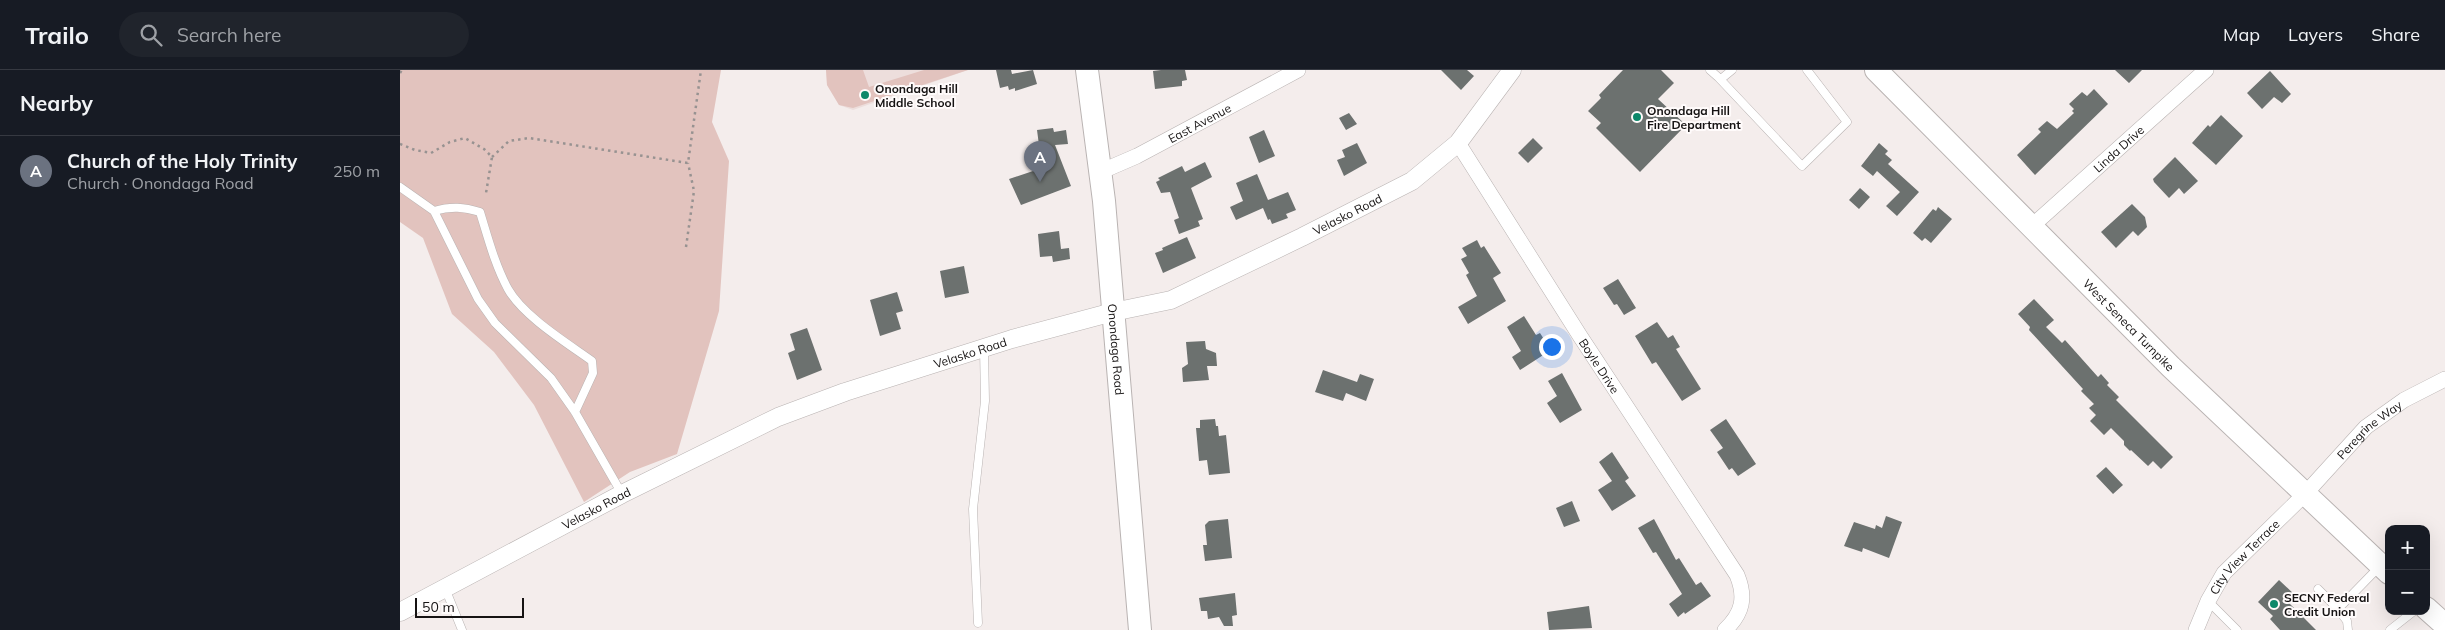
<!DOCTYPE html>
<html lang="en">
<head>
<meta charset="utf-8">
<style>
  :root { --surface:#171b24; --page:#20242c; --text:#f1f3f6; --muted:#9ea1a6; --line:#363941; --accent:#8c9099 }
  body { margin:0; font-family:Mulish,sans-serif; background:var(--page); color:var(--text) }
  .controls { position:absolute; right:15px; bottom:15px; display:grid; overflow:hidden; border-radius:10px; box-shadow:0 5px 20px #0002 }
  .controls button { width:45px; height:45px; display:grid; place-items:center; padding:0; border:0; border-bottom:1px solid var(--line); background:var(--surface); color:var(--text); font:25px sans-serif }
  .scale { position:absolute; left:15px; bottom:12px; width:109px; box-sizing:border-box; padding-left:5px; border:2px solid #161313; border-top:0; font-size:14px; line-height:18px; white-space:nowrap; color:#161313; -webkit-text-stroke:4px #fffbfb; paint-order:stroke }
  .you { position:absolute; left:1151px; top:276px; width:18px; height:18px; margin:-12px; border:4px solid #fff; border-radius:50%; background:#1a73e8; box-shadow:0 0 0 8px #1a73e833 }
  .badge { display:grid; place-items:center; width:32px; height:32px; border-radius:50%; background:var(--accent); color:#fff; font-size:16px; font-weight:700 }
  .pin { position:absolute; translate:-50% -41px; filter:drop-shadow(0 1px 2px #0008) }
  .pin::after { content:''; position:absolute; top:26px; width:18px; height:15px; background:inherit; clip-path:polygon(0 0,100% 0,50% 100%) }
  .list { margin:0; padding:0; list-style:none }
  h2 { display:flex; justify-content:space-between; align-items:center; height:65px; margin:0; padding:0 20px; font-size:21px }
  h2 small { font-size:16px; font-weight:400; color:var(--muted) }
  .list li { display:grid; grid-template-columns:32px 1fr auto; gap:15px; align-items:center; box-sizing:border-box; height:70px; padding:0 20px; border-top:1px solid var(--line) }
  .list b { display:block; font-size:19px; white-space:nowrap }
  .list p { margin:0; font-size:16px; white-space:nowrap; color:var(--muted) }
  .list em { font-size:16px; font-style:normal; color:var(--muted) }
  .icon { flex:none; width:28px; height:28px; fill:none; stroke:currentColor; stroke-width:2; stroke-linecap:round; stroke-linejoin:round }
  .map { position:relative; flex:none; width:2045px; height:560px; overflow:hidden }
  header { display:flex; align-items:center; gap:30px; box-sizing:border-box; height:70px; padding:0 25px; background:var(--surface); border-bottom:1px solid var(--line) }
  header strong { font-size:24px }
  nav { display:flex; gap:28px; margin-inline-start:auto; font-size:18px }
  .search { width:350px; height:45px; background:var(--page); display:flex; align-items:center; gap:12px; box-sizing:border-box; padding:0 18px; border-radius:28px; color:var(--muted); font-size:19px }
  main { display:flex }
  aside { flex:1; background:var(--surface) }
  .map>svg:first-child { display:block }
</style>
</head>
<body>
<header>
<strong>Trailo</strong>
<div class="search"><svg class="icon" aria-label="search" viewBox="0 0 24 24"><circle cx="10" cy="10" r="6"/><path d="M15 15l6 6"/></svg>Search here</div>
<nav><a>Map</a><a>Layers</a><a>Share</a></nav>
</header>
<main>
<aside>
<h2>Nearby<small></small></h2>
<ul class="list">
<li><span class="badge" style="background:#6b7280">A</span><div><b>Church of the Holy Trinity</b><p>Church · Onondaga Road</p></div><em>250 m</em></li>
</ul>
</aside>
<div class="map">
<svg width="2045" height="560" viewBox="0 0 2045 560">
  <rect width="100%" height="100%" fill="#f4edec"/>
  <path fill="#eddedc" d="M426 0H568L453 40 439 35 427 15Z"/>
  <path fill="#e2c3be" d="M0 0H321L312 52 329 91 319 241 277 384 230 402 184 432 134 335 94 282 52 244 23 168 0 152Z
    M426 0H463L469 17 524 0H568L453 38 439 35 427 15Z"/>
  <path fill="#6c716f" d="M596 0H611L612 4 633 0 637 14 615 21V18L609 20 608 16 600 18Z
    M761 0H785L787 10 782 11V16L755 19 753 1Z
    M1041 0H1067L1074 6 1061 20Z
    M1223 0H1261L1274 13 1258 29 1286 55 1240 102 1196 58 1201 53 1188 41 1201 28 1199 25Z
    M1715 0H1742L1729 13Z
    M1870 1 1891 24 1882 33 1874 27 1862 39 1847 23Z
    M1694 19 1708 34 1635 105 1617 85 1641 62 1638 59 1647 51 1657 59 1674 43 1672 41 1674 39 1669 34 1682 22 1687 26Z
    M949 43 957 54 946 60 939 48Z
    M1821 45 1843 66 1816 95 1792 73 1808 55 1810 57Z
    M653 58 654 62 666 60 668 74 655 75 671 116 621 135 609 109 642 98 637 60Z
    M864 60 875 86 859 93 849 67Z
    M1133 68 1143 78 1128 93 1118 83Z
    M957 73 967 93 944 106 937 90 945 87 942 80Z
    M1479 73 1488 81 1485 84 1492 90 1488 94 1519 122 1497 146 1486 136 1500 122 1477 101 1473 106 1461 96Z
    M1775 87 1798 111 1784 124 1779 118 1769 128 1754 112 1753 109Z
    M805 92 812 107 791 118 803 149 798 151 800 156 779 164 774 150 779 148 770 122 761 123 756 112 760 110 758 108 782 96 785 102Z
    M857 104 868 130 888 122 896 140 886 144 888 148 872 154 870 149 868 150 863 138 836 150 830 137 843 131 836 113Z
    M1460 118 1470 127 1459 139 1449 130Z
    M1732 134 1745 147 1747 157 1738 166 1733 161 1716 178 1701 162Z
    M1538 137 1552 149 1531 173 1525 168 1522 171 1513 163 1533 139 1536 141Z
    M659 161 661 179 669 178 670 189 653 192 652 186 640 187 638 164Z
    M787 167 796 188 763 203 755 183 763 180 762 178Z
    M1077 170 1081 178 1084 176 1101 203 1093 208 1106 231 1068 254 1058 237 1077 226 1066 205 1069 203 1061 189 1067 186 1062 178Z
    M564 196 569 223 545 228 540 201Z
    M1218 209 1236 238 1224 245 1217 234 1214 235 1203 218Z
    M497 222 503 241 496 243 501 259 480 266 470 230Z
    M1634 229 1654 250 1646 257 1662 273 1665 270 1698 307 1701 304 1709 313 1707 315 1719 327 1716 330 1773 387 1761 399 1753 391 1748 396 1731 380 1730 381 1724 375V371L1711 358 1704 365 1690 351 1696 345 1689 338 1694 334 1681 321 1683 319 1629 260 1630 257 1618 244Z
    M1124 246 1136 265 1140 263 1151 280 1120 300 1112 287 1121 281 1107 257Z
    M1257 252 1268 268 1273 265 1280 277 1276 279 1301 319 1282 331 1256 292 1252 294 1235 266Z
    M407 258 422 300 397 310 388 283 395 280 390 264Z
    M805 271 806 279 816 283 817 296H807L809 310 783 312 782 298 788 294 786 272Z
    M923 300 957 312 960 304 974 309 966 331 946 323 943 331 915 322Z
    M1162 303 1182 340 1160 353 1147 333 1157 326 1148 311Z
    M815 349 816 356H818L819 366 826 365 830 403 809 405 807 390 799 391 796 358H800V350Z
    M1326 349 1356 394 1338 406 1332 398 1329 400 1317 382 1323 378 1310 360Z
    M1212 382 1229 408 1225 411 1236 426 1212 441 1198 420 1212 411 1199 392Z
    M1706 397 1723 415 1713 424 1696 406Z
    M1172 431 1180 451 1164 457 1156 438Z
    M1486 446 1502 452 1489 488 1463 478 1462 482 1444 476 1454 452 1475 459 1476 455 1482 458Z
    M828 449 832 488 805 491 803 475H807L805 455 809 451Z
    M1254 449 1276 490 1279 488 1296 515 1301 512 1311 526 1285 544 1284 542 1278 547 1269 534 1282 524 1256 482 1253 483 1238 458Z
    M1879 510 1896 526 1889 533 1916 560H1880L1870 549 1873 546 1858 532Z
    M835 523 837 545 832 546 833 556H824L819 547 808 549 807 541H801L799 528Z
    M1189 536 1192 558 1149 560 1147 542Z"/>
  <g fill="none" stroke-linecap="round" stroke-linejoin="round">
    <defs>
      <path id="service" d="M1310 0 1318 7 1402 96 1447 52 1407 0
        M1321 9 1332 0
        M0 117 34 141 78 229 95 253 151 308 175 342 222 424
        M34 141C51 136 64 137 80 142 88 168 95 195 108 219 123 246 167 273 192 291L193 303 175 342
        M45 518 62 560
        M1918 519 1938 539
        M1808 531 1837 560
        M578 553 573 439 585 331 584 278
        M1948 560 1947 551 1938 539 1979 497
        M1990 560 2014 541"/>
      <g id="minor">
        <path id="s1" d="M1058 73 1180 266 1337 505C1346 527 1343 543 1325 560"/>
        <path id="s2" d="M700 102 737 86 898 0"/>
        <path id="s3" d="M1632 156 1806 0"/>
        <path id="s4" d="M1796 560 1808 531 1824 503 1905 424 1966 357 2004 330 2045 309"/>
      </g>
      <g id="tertiary">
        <path id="s5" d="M0 542 222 424 378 347 445 322 612 269 713 242 771 230 902 167 1012 111 1058 73 1112 0"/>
      </g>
      <g id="primary">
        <path id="s6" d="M687 0 704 131 740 560"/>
        <path id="s7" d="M1476 0 1771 297 1989 503"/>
        <path d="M2026 538 2045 555"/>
      </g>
    </defs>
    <use href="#service" stroke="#b9b3b2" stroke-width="9"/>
    <use href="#minor" stroke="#b9b3b2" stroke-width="16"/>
    <use href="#tertiary" stroke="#b9b3b2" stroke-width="19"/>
    <use href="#primary" stroke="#b9b3b2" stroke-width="24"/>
    <path stroke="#979291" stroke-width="2.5" stroke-dasharray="2.5 4" stroke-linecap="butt" d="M0 3 2 0
      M0 74 15 80 31 83 50 72 65 68 84 79 92 87 86 123
      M92 87 109 71 129 68 288 93 301 0
      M286 177 294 121 288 93"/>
    <use href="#service" stroke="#fff" stroke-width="8"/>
    <use href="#minor" stroke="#fff" stroke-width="15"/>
    <use href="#tertiary" stroke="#fff" stroke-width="18"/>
    <use href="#primary" stroke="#fff" stroke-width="22"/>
  </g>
  <g fill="#0d886a" stroke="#fffbfb" stroke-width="2">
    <circle cx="465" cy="25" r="5"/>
    <circle cx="1237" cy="47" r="5"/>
    <circle cx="1874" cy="534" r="5"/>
  </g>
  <g text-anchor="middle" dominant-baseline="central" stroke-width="4" stroke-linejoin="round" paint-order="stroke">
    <g font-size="12" font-weight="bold" fill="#161313" stroke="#fffbfb" text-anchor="start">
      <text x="475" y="18">Onondaga Hill<tspan x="475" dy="14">Middle School</tspan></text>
      <text x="1247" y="40">Onondaga Hill<tspan x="1247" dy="14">Fire Department</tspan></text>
      <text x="1884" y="527">SECNY Federal<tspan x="1884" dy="14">Credit Union</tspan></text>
    </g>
    <g font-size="12" fill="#161313" stroke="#fffbfb">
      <text stroke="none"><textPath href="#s2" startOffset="111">East Avenue</textPath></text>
      <text stroke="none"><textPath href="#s3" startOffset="116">Linda Drive</textPath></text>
      <text stroke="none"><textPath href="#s5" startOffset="1032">Velasko Road</textPath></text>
      <text stroke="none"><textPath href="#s7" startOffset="359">West Seneca Turnpike</textPath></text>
      <text stroke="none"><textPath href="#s6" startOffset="281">Onondaga Road</textPath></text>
      <text stroke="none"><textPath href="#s5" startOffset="628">Velasko Road</textPath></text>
      <text stroke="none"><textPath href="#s1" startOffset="264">Boyle Drive</textPath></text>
      <text stroke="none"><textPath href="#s4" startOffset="268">Peregrine Way</textPath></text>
      <text stroke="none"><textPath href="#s5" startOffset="222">Velasko Road</textPath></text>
      <text stroke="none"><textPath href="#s4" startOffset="89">City View Terrace</textPath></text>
    </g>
  </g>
</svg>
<div class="controls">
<button>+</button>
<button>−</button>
</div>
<div class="scale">50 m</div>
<div class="you"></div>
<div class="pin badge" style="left:640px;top:112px;background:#6b7280">A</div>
</div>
</main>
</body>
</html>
